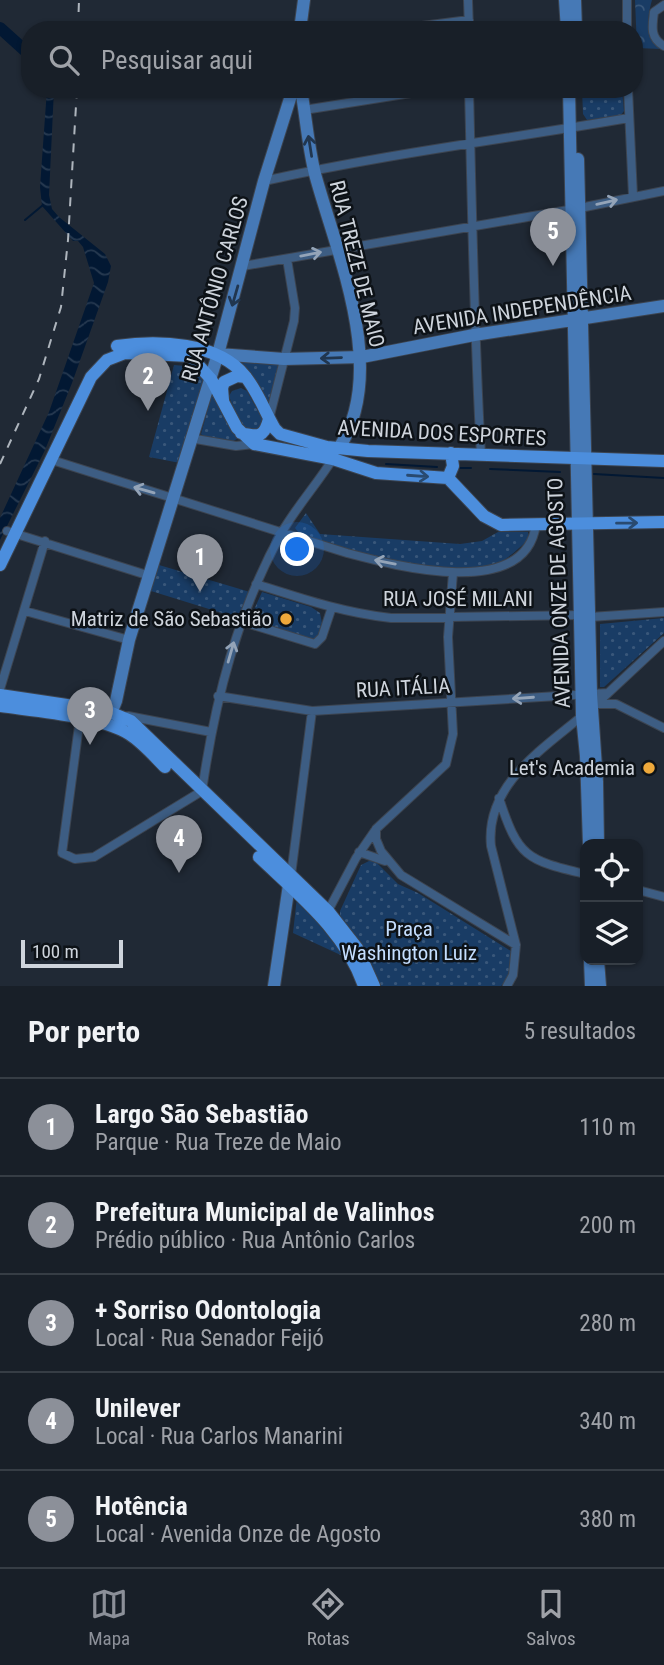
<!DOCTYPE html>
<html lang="pt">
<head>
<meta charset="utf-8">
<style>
  :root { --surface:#181f28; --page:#212730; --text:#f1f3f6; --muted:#9fa2a8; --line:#363d45; --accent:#8c9099 }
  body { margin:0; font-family:"Roboto Condensed",sans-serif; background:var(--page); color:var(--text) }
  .controls { position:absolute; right:21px; bottom:21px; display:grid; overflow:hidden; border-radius:14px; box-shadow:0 2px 5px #0004 }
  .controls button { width:63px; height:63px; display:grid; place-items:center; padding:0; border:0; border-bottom:2px solid var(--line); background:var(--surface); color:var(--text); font:35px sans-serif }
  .scale { position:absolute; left:21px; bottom:18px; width:102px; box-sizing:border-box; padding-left:7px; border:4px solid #ced4dc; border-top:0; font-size:19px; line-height:24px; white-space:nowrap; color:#ced4dc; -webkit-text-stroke:5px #0d1217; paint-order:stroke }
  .you { position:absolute; left:298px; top:550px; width:24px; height:24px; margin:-18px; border:5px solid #fff; border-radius:50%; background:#1a73e8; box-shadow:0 0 0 10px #1a73e833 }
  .badge { display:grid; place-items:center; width:46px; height:46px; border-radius:50%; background:var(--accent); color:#fff; font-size:23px; font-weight:700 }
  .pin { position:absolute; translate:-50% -58px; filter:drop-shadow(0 2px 4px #0008) }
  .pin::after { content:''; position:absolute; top:37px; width:24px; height:21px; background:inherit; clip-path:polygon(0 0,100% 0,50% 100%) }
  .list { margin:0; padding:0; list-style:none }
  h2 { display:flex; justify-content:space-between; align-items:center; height:91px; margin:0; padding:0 28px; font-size:30px }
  h2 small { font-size:23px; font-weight:400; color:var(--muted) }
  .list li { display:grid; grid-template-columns:46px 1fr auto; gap:21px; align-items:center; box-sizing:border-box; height:98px; padding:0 28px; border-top:2px solid var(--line) }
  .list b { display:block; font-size:26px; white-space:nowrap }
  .list p { margin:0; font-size:23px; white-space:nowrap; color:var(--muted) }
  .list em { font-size:23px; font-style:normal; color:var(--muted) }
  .icon { flex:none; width:38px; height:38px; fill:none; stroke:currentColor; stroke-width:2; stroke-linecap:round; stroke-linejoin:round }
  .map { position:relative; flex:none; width:664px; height:986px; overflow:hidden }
  .search { position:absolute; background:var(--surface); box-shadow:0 2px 5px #0004; left:21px; right:21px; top:21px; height:77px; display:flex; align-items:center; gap:18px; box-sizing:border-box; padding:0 24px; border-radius:28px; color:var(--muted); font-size:26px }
  .sheet { height:581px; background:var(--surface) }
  nav { display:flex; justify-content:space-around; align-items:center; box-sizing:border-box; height:98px; border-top:2px solid var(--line); background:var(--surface); font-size:19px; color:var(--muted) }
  nav a { display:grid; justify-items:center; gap:4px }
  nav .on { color:var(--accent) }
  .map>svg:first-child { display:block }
</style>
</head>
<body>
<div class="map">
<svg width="664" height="986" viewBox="0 0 664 986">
  <defs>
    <pattern id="grass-dots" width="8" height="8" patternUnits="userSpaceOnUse" patternTransform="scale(1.75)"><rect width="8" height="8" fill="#193c65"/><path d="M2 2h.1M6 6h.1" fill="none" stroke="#39577a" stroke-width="1.8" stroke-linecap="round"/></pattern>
    <pattern id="forest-crowns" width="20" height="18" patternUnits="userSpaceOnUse" patternTransform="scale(1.75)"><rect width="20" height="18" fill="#193c65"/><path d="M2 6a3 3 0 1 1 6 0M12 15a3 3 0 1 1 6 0" fill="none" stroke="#39577a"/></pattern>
    <pattern id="water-waves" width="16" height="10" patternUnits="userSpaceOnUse" patternTransform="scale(1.75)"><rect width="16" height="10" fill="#021833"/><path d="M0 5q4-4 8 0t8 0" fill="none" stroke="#263950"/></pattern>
  </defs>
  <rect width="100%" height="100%" fill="#202935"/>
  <path fill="url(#grass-dots)" d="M582 89H622L624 111 621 115 587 120 583 114Z
    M237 362 278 365 270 406Z
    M174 365 196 367 204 379 180 463 149 457Z
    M241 388 247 391 264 422 260 429C239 434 235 412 229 396L232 391Z
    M212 394H213L239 438 231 442 204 437 201 434Z
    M306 513 320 534 460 544 482 541 498 532H528L529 539C517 550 505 562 489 567 444 581 344 548 299 533L295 528Z
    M159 565 250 592 238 618 151 591Z
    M262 592 311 607 320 613 323 628 317 637 311 640 249 621Z
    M664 618V633L604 687H600V624Z
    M373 859 398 884 418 893 511 951 508 980 501 986H379L372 965 340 917V911L361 865Z
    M297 897 345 957 293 933Z"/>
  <path fill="url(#forest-crowns)" d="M635 0H652C647 18 645 35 661 49L637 48Z"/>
  <path fill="url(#water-waves)" d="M47 89H54L49 195 52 209 59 217 105 254 111 266 108 282 72 383 45 450 0 540V518L49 412 94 283 83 247 78 241H73L42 206 40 187Z"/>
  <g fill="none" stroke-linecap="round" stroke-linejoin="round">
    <path stroke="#021833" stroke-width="2" d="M25 220 43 205
      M386 464 437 467
      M459 468H471
      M490 469 560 472
      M594 474 664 478"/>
    <path stroke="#021833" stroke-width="12" d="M0 28 30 55"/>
    <defs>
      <path id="street" d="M468 0 469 30
        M627 0V30
        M664 5 654 12C652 27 650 38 664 46
        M391 30 469 20
        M469 89C472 211 474 333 481 455
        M628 89 633 196
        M304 110 436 89
        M264 181C385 154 507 139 629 118
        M243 266 580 208 664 191
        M269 419 294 321 295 308 287 259
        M190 438 236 446 254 444
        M52 460 347 553C396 566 526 601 536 524
        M7 531 150 576
        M256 584C300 598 344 613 391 618L581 615
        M25 611 129 640
        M590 617 664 612
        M240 621 315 644 322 637 332 607
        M0 689 45 541
        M218 696 312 711 608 693
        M597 704H616L664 728
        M592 708 664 641
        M128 716 211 732
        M80 718 62 853 75 859 94 857 202 791C215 700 237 613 282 532 297 506 318 483 334 457
        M499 798C518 857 526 860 585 874
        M376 829V839L381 851 401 875 516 945
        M359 852 385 861
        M291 875 312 711
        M638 890 664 897
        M328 911 356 858 376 829 446 764 453 734 448 637 453 573
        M507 986 513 975 516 945 491 846C485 786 541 750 582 716"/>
      <path id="secondary" d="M565 0 567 30
        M575 0 576 30
        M300 30 304 0
        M301 89C306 117 308 146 315 174 337 255 389 370 339 448
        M569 89 582 716 586 756 589 844
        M578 159 591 694 597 782 598 844
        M218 354 284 359 362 357 474 335 664 306
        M107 711 114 706 116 701 129 640 218 354 264 181 293 89
        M590 960 591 986
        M598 960 600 986
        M274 986 290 878"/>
      <path id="primary" d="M117 346C158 340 218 342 245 376 258 392 265 412 275 429L280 434 327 447 368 451 664 461
        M223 400 222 388 224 382 237 376 246 377
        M241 433C258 437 264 438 269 419
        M448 478 453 466 451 453
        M0 565 91 377 107 360 125 353 190 356 211 379 237 428 254 444 333 459 376 473 448 478 484 516 501 525 664 522
        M0 695 107 711 131 721 328 911 357 948 374 986
        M0 706C35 711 100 716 129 734 142 742 154 756 165 767
        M259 857C300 896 345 931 364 986"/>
    </defs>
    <use href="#street" stroke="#3c4450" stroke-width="10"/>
    <use href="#secondary" stroke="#3c4450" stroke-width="14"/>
    <use href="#primary" stroke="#3c4450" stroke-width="14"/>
    <use href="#street" stroke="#3d5d83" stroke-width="8"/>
    <use href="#secondary" stroke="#4679b6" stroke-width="12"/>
    <use href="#primary" stroke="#4c8edd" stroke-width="12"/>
    <path stroke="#aeb5bd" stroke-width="2" stroke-dasharray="9 9" stroke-linecap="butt" d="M78 30 79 0
      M0 464 39 379 61 307 68 240 77 89"/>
  </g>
  <defs><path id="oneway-shaft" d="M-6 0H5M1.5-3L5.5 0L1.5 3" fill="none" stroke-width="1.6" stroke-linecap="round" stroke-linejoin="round" transform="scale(1.75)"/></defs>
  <g stroke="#21364f">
    <use href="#oneway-shaft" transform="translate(310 146) rotate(-99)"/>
    <use href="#oneway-shaft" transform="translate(235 296) rotate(106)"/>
    <use href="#oneway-shaft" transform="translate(331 358) rotate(178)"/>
  </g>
  <g stroke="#94a4b8">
    <use href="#oneway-shaft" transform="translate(607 202) rotate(-13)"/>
    <use href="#oneway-shaft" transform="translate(311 254) rotate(-11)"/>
    <use href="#oneway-shaft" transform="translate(144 490) rotate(-164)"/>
    <use href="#oneway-shaft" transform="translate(385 562) rotate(-169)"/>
    <use href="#oneway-shaft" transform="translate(231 652) rotate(-74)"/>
    <use href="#oneway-shaft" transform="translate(523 698) rotate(176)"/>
  </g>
  <g stroke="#294a70">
    <use href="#oneway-shaft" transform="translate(418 476) rotate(4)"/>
    <use href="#oneway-shaft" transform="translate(627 523) rotate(-1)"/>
  </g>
  <g fill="#eda83b" stroke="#0d1217" stroke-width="2.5">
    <circle cx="286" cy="619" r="7"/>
    <circle cx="649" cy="768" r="7"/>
  </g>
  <g text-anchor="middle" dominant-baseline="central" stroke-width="5" stroke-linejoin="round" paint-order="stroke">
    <g font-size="21" fill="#ced4dc" stroke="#0d1217">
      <text transform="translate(357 264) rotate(76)">RUA TREZE DE MAIO</text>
      <text transform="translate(215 289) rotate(-74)">RUA ANTÔNIO CARLOS</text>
      <text transform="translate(522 310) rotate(-9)">AVENIDA INDEPENDÊNCIA</text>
      <text transform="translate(442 433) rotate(3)">AVENIDA DOS ESPORTES</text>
      <text transform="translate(559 593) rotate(-92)">AVENIDA ONZE DE AGOSTO</text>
      <text x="458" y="599">RUA JOSÉ MILANI</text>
      <text transform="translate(403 688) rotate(-3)">RUA ITÁLIA</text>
    </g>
    <g font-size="21" fill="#ced4dc" stroke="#0d1217" text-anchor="end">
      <text x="272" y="619">Matriz de São Sebastião</text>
      <text x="635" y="768">Let's Academia</text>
    </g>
    <g font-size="21" fill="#c4deff" stroke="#0d1217">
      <text x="409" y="929">Praça<tspan x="409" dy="24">Washington Luiz</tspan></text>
    </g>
  </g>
</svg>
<div class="controls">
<button><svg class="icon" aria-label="locate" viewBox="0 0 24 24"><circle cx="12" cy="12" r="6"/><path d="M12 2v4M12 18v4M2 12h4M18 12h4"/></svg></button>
<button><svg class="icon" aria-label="layers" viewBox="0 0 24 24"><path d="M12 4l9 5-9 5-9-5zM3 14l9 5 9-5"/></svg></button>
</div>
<div class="scale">100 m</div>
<div class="you"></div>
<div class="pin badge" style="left:200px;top:592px">1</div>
<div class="pin badge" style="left:148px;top:411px">2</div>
<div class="pin badge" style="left:90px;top:745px">3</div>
<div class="pin badge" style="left:179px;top:873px">4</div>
<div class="pin badge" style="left:553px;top:266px">5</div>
<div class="search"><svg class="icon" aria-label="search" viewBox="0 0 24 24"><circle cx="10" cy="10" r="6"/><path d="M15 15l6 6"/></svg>Pesquisar aqui</div>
</div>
<section class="sheet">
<h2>Por perto<small>5 resultados</small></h2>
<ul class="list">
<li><span class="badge">1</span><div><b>Largo São Sebastião</b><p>Parque · Rua Treze de Maio</p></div><em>110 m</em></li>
<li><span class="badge">2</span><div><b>Prefeitura Municipal de Valinhos</b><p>Prédio público · Rua Antônio Carlos</p></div><em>200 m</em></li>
<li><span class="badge">3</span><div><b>+ Sorriso Odontologia</b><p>Local · Rua Senador Feijó</p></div><em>280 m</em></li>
<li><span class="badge">4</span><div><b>Unilever</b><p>Local · Rua Carlos Manarini</p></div><em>340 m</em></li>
<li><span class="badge">5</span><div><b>Hotência</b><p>Local · Avenida Onze de Agosto</p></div><em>380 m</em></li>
</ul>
</section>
<nav>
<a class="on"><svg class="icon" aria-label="map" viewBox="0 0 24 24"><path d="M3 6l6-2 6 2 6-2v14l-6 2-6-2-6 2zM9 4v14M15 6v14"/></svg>Mapa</a>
<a><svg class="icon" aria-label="directions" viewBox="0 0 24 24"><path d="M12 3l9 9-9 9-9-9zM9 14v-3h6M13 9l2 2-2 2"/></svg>Rotas</a>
<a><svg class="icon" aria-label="saved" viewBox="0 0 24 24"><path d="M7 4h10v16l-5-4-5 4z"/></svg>Salvos</a>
</nav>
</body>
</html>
